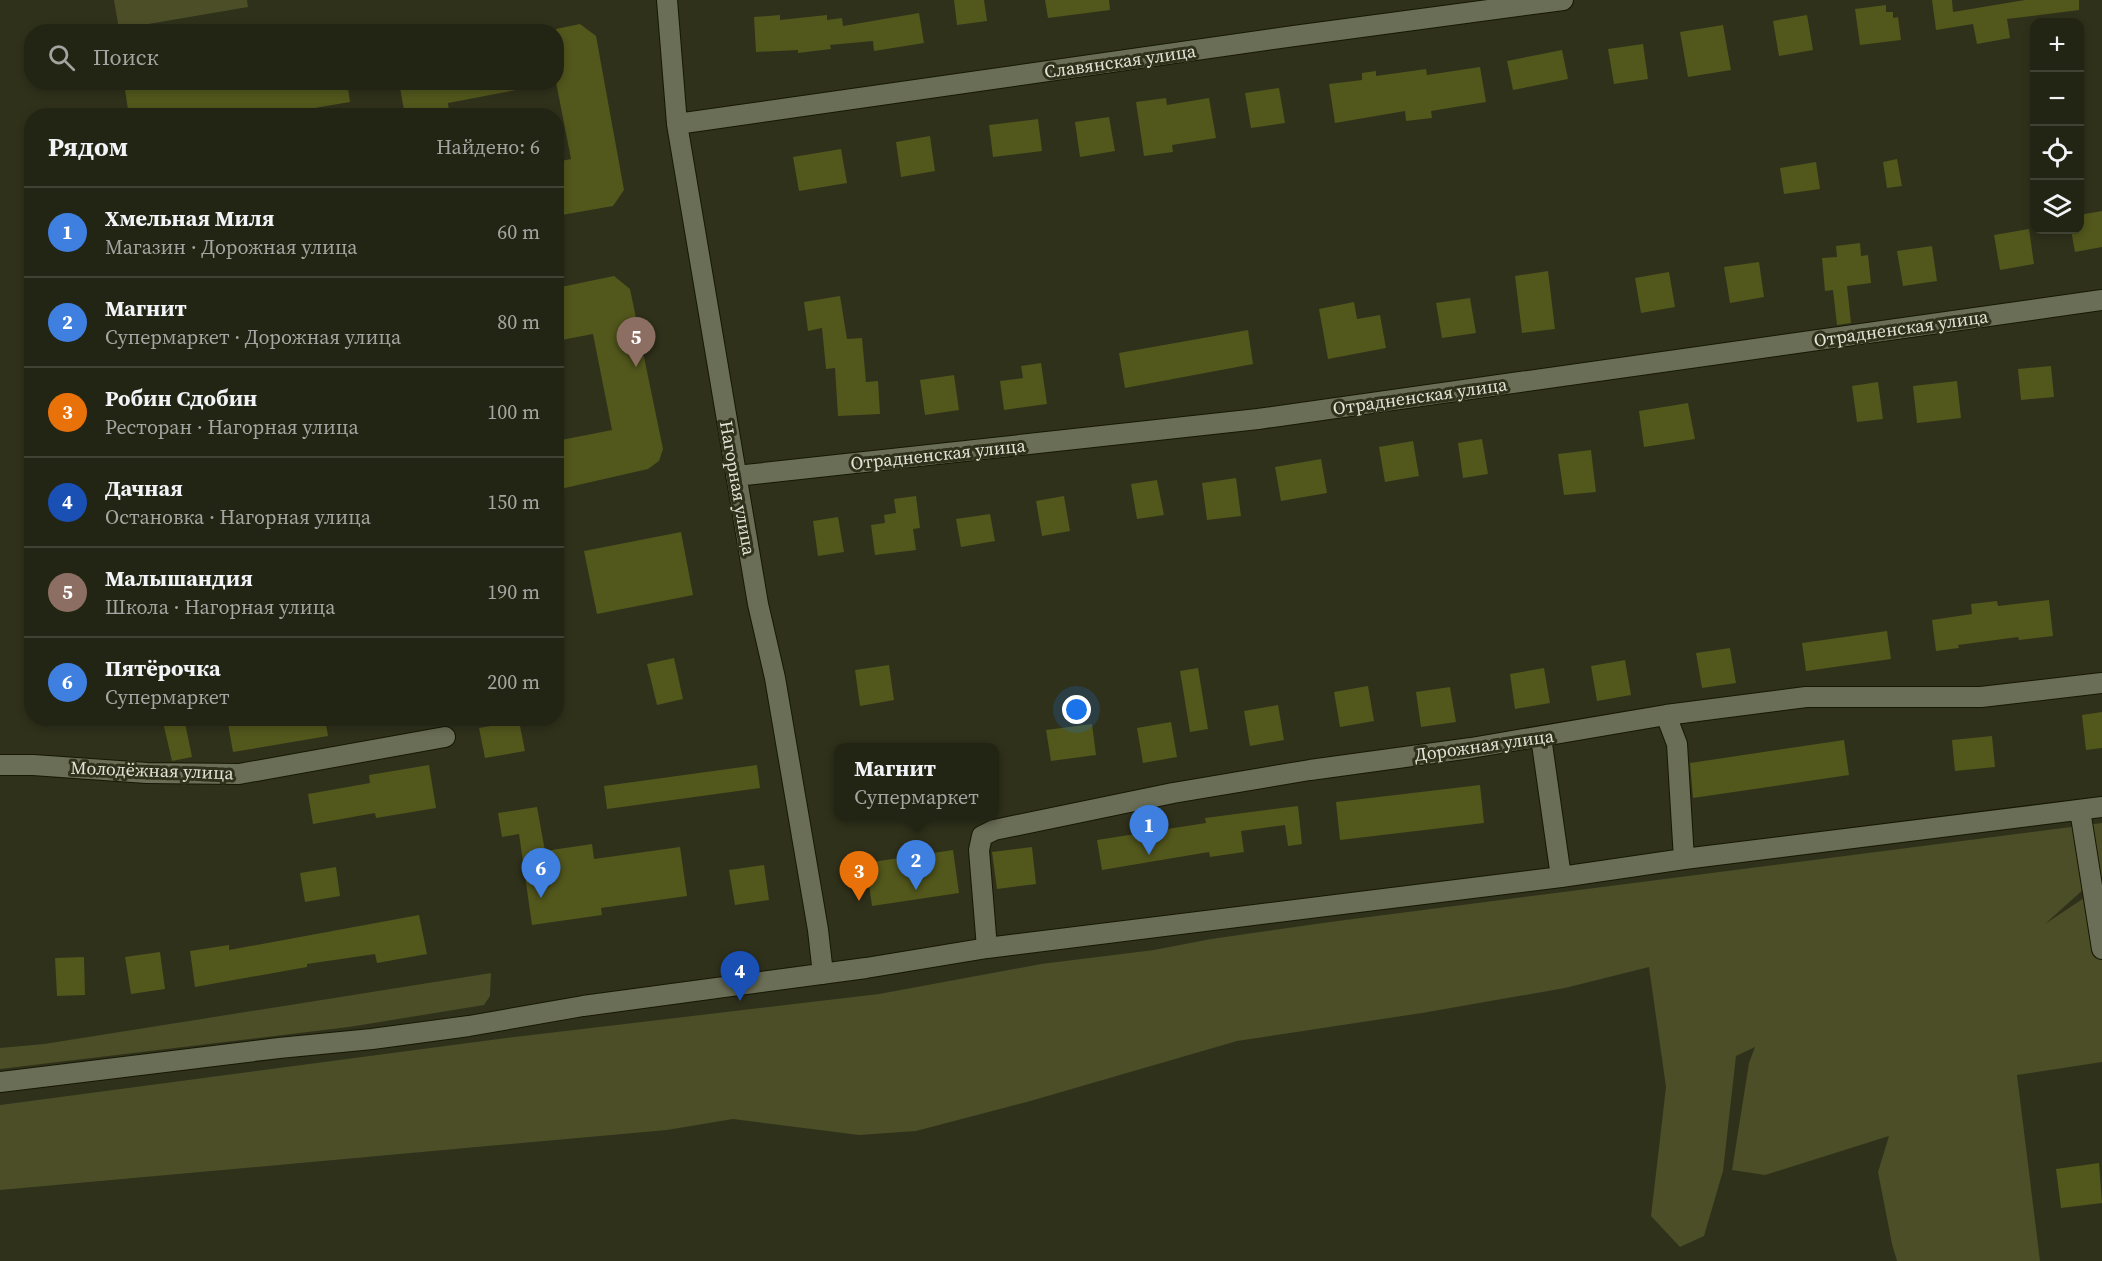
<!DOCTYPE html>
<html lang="ru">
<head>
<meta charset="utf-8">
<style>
  :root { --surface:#232514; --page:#2f3122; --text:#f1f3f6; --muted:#a3a5a0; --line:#404234; --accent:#1a73e8 }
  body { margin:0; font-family:"Source Serif 4",serif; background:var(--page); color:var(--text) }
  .controls { position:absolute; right:18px; top:18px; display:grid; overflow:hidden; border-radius:12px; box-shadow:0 3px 9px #0003 }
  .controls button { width:54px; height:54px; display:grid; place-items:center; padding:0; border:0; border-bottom:2px solid var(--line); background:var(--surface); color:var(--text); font:30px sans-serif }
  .you { position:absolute; left:1077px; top:710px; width:21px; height:21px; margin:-15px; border:4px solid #fff; border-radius:50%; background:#1a73e8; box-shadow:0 0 0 9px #1a73e833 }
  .badge { display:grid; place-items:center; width:39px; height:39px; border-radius:50%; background:var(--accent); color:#fff; font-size:20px; font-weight:700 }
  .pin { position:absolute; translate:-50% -50px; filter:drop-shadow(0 2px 3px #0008) }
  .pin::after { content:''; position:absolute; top:32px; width:21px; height:18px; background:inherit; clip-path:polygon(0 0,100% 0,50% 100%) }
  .popup { position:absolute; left:834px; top:743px; width:165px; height:78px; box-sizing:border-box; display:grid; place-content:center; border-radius:12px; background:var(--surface); filter:drop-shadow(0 2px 4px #0005); font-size:20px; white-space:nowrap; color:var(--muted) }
  .popup b { font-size:22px; color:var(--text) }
  .popup::after { content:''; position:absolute; left:50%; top:100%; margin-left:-12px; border:12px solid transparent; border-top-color:var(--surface) }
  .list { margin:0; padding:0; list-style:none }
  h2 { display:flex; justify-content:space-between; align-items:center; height:78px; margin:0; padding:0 24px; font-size:26px }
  h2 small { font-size:20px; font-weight:400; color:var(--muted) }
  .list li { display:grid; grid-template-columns:39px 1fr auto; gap:18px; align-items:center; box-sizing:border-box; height:90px; padding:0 24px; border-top:2px solid var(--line) }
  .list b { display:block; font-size:22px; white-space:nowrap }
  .list p { margin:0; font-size:20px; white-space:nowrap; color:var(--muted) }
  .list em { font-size:20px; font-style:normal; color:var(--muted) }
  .icon { flex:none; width:33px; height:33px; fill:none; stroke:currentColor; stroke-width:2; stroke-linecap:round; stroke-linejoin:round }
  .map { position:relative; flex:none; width:2102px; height:1261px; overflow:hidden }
  .search { position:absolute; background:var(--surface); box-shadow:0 3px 9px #0003; left:24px; top:24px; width:540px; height:66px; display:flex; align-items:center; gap:15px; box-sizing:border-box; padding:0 21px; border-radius:24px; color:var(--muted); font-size:22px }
  .panel { position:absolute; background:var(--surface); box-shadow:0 3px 9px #0003; left:24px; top:108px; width:540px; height:618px; border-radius:24px }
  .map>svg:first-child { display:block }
</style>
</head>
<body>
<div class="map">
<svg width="2102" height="1261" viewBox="0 0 2102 1261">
  <rect width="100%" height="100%" fill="#2f311b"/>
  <path fill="#4b4e27" d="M114 0H247L248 7 119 29Z
    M2102 823V877L2096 878 2045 924 2087 896 2102 894V1062L2017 1075 2040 1261H1897L1892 1244 1878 1172 1889 1136 1765 1175 1732 1170 1749 1063 1755 1047 1736 1056 1723 1171 1704 1236 1680 1247 1651 1216 1666 1087 1649 967 1565 988 1422 1013 1237 1041 1027 1102 916 1131 859 1135 733 1119 667 1130 0 1190V1105L506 1038 879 994 1041 964 1154 950 1211 939 1330 922Z
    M491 973 490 996 484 1005 349 1027 0 1069V1048L44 1044Z"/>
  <path fill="#52571c" d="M954 0H984L987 21 957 25Z
    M1045 0H1109L1110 10 1048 18Z
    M1932 0H1952L1953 12 2025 0H2079V10L2007 19 2010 38 1977 44 1973 24 1936 30Z
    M1886 5V12H1893V18L1898 17 1901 40 1860 45 1855 9Z
    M919 13 924 43 874 51 873 41 830 45 831 49 798 53V50L756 52 754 17 780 15V20L827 15V20L842 18 843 26Z
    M1807 15 1813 50 1779 56 1773 21Z
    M580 24 596 36 624 190 613 206 556 216V162L571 159 556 82V29Z
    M1723 25 1731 70 1688 77 1680 32Z
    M1643 44 1648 79 1614 84 1608 49Z
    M1562 50 1568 79 1513 90 1507 61Z
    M1480 67 1486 102 1431 111 1432 118 1406 121 1405 111 1335 123 1329 84 1362 80V73L1376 71V76L1426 69 1427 75Z
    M175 82H347L350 102 267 116H129L125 90Z
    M399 82H515L516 90 448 103 449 111 427 116H405Z
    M1279 88 1285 123 1251 128 1245 93Z
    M1166 98 1167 105 1209 98 1216 138 1172 145 1173 152 1144 156 1136 102Z
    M1109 117 1115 151 1080 157 1075 122Z
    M1038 119 1042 151 993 157 989 125Z
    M930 136 935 171 901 177 896 142Z
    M841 149 847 183 799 191 793 157Z
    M1897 159 1902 186 1887 188 1883 162Z
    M1816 162 1820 189 1784 194 1780 168Z
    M2102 211V247L2075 252 2071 230H2079V215Z
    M2029 229 2034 264 2000 270 1994 235Z
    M1860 243 1861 256 1868 255 1871 283 1847 286 1851 323 1837 325 1833 290 1825 291 1822 258 1837 257 1836 246Z
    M1932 246 1937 281 1903 286 1897 251Z
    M1759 262 1764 297 1730 303 1724 267Z
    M1548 271 1555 329 1522 333 1515 276Z
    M1669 272 1675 307 1641 313 1635 278Z
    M614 276 630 289 663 449 659 461 648 469 556 490V441L612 430 593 334 556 341V288Z
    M840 296 847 339 862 338 866 382 878 381 880 414 838 416 835 368 826 369 822 328 808 331 804 302Z
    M1470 298 1476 333 1442 338 1436 303Z
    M1354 302 1357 319 1380 315 1386 348 1328 359 1319 309Z
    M1248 330 1253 364 1125 388 1119 353Z
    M1041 363 1047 404 1004 410 1000 381 1023 378 1021 366Z
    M2051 366 2054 397 2021 400 2018 369Z
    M954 375 959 410 925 415 920 380Z
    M1957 381 1961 418 1917 423 1913 386Z
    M1878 382 1883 419 1857 422 1852 386Z
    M1688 403 1695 439 1644 447 1639 411Z
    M1482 439 1488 474 1463 478 1458 443Z
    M1413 441 1419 476 1385 482 1379 447Z
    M1591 450 1596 492 1564 495 1558 454Z
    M1321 459 1327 493 1281 501 1275 467Z
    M1236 478 1241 516 1207 520 1202 483Z
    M1157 480 1164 515 1137 519 1131 484Z
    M916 496 920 528 913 529 916 550 875 555 871 525 885 523 884 515 896 513 894 499Z
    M1064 496 1070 531 1042 536 1036 501Z
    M990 514 995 541 961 547 956 519Z
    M838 517 844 552 818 556 813 521Z
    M681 532 693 595 597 614 584 551Z
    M2049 600 2053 636 2019 640 2018 637 1958 645 1959 648 1936 651 1932 620 1972 614 1971 604 1997 601 1998 606Z
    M1887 631 1891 659 1806 671 1802 643Z
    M1730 648 1736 683 1702 688 1696 653Z
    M674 658 683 699 657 705 647 664Z
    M1625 660 1631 695 1597 701 1591 666Z
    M889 665 894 700 860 706 855 670Z
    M1198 668 1208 729 1190 732 1180 671Z
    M1544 668 1550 703 1515 709 1510 674Z
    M1368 686 1374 721 1340 727 1334 692Z
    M1450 687 1456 722 1421 727 1416 692Z
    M1278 705 1284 740 1250 746 1244 711Z
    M2102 712V748L2086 750 2082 715Z
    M162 718H184L192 757 172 761Z
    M227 718H325L328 736 233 752Z
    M519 721 525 751 485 758 479 728Z
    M1171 722 1177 757 1143 763 1137 728Z
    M1092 724 1096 755 1051 761 1046 730Z
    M1992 736 1995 767 1955 771 1952 740Z
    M1844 740 1849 775 1693 798 1690 763Z
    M429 765 436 808 376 818 375 813 313 824 308 794 370 783 369 775Z
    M757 765 760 788 607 809 604 786Z
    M1480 785 1484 823 1340 840 1336 802Z
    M1298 806 1302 844 1288 846 1285 825 1241 831 1244 852 1210 857 1209 852 1102 870 1097 840 1206 823 1205 818Z
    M537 807 545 851 592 844 594 859 680 847 687 896 601 908 602 915 532 925 519 834 502 837 498 813Z
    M1032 847 1036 884 997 889 992 852Z
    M953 850 959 893 872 906 866 863Z
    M764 865 769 900 735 905 729 870Z
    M336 867 340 896 305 902 300 873Z
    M419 915 427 954 377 963 375 954 307 964V967L195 987 190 951 229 945V950Z
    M160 952 165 989 131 994 125 957Z
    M84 957 85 995 57 996 55 958Z
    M2099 1163 2102 1203 2061 1208 2056 1169Z"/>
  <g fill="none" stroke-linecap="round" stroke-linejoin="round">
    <defs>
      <path id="minor" d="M667 0 677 124 758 604 775 678 818 930 823 974
        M677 124 1294 36 1563 0
        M736 476 1258 419 2102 300
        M1666 715 1677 744 1684 859
        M1541 737 1561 877
        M0 765H33L147 773 239 774 445 737
        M2080 810 2102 949
        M987 948 979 850 982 836 994 830 1173 793 1310 770 1471 748 1666 715 1806 697H1981L2102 683
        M0 1082 279 1048 372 1039 469 1026 583 1006 866 968 987 948 1561 877 1684 859 2102 807"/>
    </defs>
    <use href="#minor" stroke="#171804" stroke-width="22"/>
    <use href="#minor" stroke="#6b6e56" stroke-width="20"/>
  </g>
  <g text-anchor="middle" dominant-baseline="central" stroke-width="6" stroke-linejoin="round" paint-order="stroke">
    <g font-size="18" fill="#e2e4d7" stroke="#2f311b">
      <text transform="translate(1120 61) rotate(-8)">Славянская улица</text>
      <text transform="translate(1901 328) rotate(-8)">Отрадненская улица</text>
      <text transform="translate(1420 396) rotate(-8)">Отрадненская улица</text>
      <text transform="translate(938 454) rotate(-6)">Отрадненская улица</text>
      <text transform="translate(738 488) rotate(80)">Нагорная улица</text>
      <text transform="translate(1484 745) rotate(-8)">Дорожная улица</text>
      <text transform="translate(152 770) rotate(2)">Молодёжная улица</text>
    </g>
  </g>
</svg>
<div class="controls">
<button>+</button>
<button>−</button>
<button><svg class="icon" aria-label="locate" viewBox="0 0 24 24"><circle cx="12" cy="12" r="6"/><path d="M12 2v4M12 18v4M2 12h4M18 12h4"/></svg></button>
<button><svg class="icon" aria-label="layers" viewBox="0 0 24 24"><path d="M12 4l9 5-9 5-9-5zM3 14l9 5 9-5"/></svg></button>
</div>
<div class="you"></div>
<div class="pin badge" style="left:1149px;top:855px;background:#3f7fe0">1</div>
<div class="pin badge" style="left:916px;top:890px;background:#3f7fe0">2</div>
<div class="popup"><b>Магнит</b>Супермаркет</div>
<div class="pin badge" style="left:859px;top:901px;background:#e8710a">3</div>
<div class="pin badge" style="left:740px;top:1001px;background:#1a4fb4">4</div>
<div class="pin badge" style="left:636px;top:367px;background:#8d6e63">5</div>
<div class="pin badge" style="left:541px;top:898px;background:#3f7fe0">6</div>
<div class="search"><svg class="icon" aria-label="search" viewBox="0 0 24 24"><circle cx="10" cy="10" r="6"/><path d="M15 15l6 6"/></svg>Поиск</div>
<section class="panel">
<h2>Рядом<small>Найдено: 6</small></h2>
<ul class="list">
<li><span class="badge" style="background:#3f7fe0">1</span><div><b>Хмельная Миля</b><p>Магазин · Дорожная улица</p></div><em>60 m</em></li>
<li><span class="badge" style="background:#3f7fe0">2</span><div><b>Магнит</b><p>Супермаркет · Дорожная улица</p></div><em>80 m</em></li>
<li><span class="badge" style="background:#e8710a">3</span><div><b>Робин Сдобин</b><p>Ресторан · Нагорная улица</p></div><em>100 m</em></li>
<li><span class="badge" style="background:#1a4fb4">4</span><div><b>Дачная</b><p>Остановка · Нагорная улица</p></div><em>150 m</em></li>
<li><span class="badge" style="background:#8d6e63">5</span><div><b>Малышандия</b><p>Школа · Нагорная улица</p></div><em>190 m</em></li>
<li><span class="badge" style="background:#3f7fe0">6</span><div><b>Пятёрочка</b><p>Супермаркет</p></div><em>200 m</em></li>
</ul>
</section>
</div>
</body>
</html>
